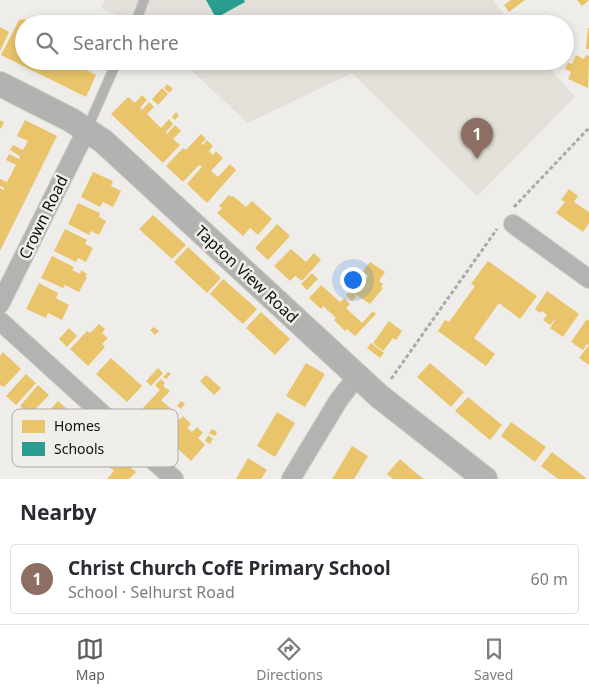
<!DOCTYPE html>
<html lang="en">
<head>
<meta charset="utf-8">
<style>
  :root { --surface:#fff; --page:#f7f7f7; --text:#2b2b33; --muted:#7c7c81; --line:#e1e1e2; --accent:#5e5d5a }
  body { margin:0; font-family:"Noto Sans",sans-serif; background:var(--page); color:var(--text) }
  .you { position:absolute; left:352px; top:279px; width:18px; height:18px; margin:-12px; border:4px solid #fff; border-radius:50%; background:#1a73e8; box-shadow:0 0 0 8px #1a73e833 }
  .badge { display:grid; place-items:center; width:32px; height:32px; border-radius:50%; background:var(--accent); color:#fff; font-size:16px; font-weight:700 }
  .pin { position:absolute; translate:-50% -41px; filter:drop-shadow(0 1px 2px #0008) }
  .pin::after { content:''; position:absolute; top:26px; width:18px; height:15px; background:inherit; clip-path:polygon(0 0,100% 0,50% 100%) }
  .list { margin:0; padding:0; list-style:none }
  h2 { display:flex; justify-content:space-between; align-items:center; height:65px; margin:0; padding:0 20px; font-size:21px }
  h2 small { font-size:16px; font-weight:400; color:var(--muted) }
  .list li { display:grid; grid-template-columns:32px 1fr auto; gap:15px; align-items:center; box-sizing:border-box; height:70px; margin:0 10px 10px; padding:0 10px; border:1px solid var(--line); border-radius:5px }
  .list b { display:block; font-size:19px; white-space:nowrap }
  .list p { margin:0; font-size:16px; white-space:nowrap; color:var(--muted) }
  .list em { font-size:16px; font-style:normal; color:var(--muted) }
  .icon { flex:none; width:28px; height:28px; fill:none; stroke:currentColor; stroke-width:2; stroke-linecap:round; stroke-linejoin:round }
  .map { position:relative; flex:none; width:589px; height:479px; overflow:hidden }
  .search { position:absolute; background:var(--surface); box-shadow:0 2px 8px #0003; left:15px; right:15px; top:15px; height:55px; display:flex; align-items:center; gap:12px; box-sizing:border-box; padding:0 18px; border-radius:28px; color:var(--muted); font-size:19px }
  .sheet { height:145px; background:var(--surface) }
  nav { display:flex; justify-content:space-around; align-items:center; box-sizing:border-box; height:70px; border-top:1px solid var(--line); background:var(--surface); font-size:14px; color:var(--muted) }
  nav a { display:grid; justify-items:center; gap:2px }
  nav .on { color:var(--accent) }
  .map>svg:first-child { display:block }
</style>
</head>
<body>
<div class="map">
<svg width="589" height="479" viewBox="0 0 589 479">
  <rect width="100%" height="100%" fill="#eeedea"/>
  <path fill="#e2e0d8" d="M105 0H493L512 24H135L101 8Z
    M181 61H544L575 97 477 196 352 73 248 123Z"/>
  <path fill="#e9c46a" d="M511 0H525L509 12 504 5Z
    M577 0H589L582 6Z
    M23 19 26 20 27 24H24V61H68L73 64 75 61H81L78 66 80 67 84 61H91L86 70 96 75 86 97 1 55 19 20Z
    M0 27 9 32 0 51Z
    M588 28H589V49H586Z
    M576 55 584 59 586 55 589 56 588 88 568 79 571 72 565 69 568 63 572 64Z
    M167 84 173 89 169 93 164 88Z
    M162 88 168 94 158 105 152 99Z
    M142 95 147 100 140 108 142 110 149 102 154 107 147 114 161 128 169 119 173 124 166 132 167 134 175 125 181 131 173 139 180 145 163 163 111 114 128 97 135 103Z
    M176 112 179 116 175 120 172 117Z
    M0 120 4 122 1 129 0 128Z
    M25 120 57 136 0 251V188L3 190 5 188 0 186V179L7 182 16 165 6 160 9 154 19 159 20 156 10 150 13 145 23 150 28 141 17 136Z
    M201 134 206 139 201 144 203 145 207 140 213 146 209 151 213 155 216 151 223 158 211 171 218 177 230 164 236 170 207 203 187 184 202 167 199 165 183 182 166 166 183 148 186 150Z
    M93 172 113 181 111 186 121 191 113 207 103 202 100 207 81 197Z
    M569 189 578 196 574 202 589 212V223L583 232 556 213 565 202 561 200Z
    M229 195 231 197 233 196 246 207 252 201 272 219 258 235 250 228 243 236 217 213 222 208 219 206Z
    M78 203 100 213 99 217 106 221 99 235 91 231 89 235 68 224Z
    M153 215 186 245 172 259 139 229Z
    M277 224 290 236 268 260 255 248Z
    M65 229 87 240 85 244 93 248 86 262 78 258 76 262 54 251Z
    M188 247 221 278 207 293 174 262Z
    M291 249 306 262 314 253 321 260 302 281 295 276 290 281 274 266Z
    M52 256 74 267 72 270 80 274 81 270 87 274 85 277H87L79 292 65 285 63 288 41 278Z
    M488 261 537 296 520 319 499 303 474 338 495 354 486 366 438 331 445 320 449 322 475 286 471 284Z
    M370 262 385 272 379 281 383 284 381 287 383 288 370 304 355 294 368 276 363 271Z
    M312 273 318 279 307 290 301 284Z
    M223 279 257 309 243 324 210 294Z
    M39 283 58 293 56 298 69 305 62 320 48 313 46 318 26 309Z
    M321 285 340 302 344 298 350 304 346 308 362 323 373 311 376 314 355 336 347 329 345 331 334 320 336 318 323 306 321 309 309 298Z
    M351 290 357 296 352 301 346 295Z
    M547 291 579 314 563 337 550 328 555 320H554L550 325 543 320 547 315 542 311 540 313 535 309Z
    M261 312 290 339 275 355 246 328Z
    M587 319 589 321V365L579 358 589 345 587 344 583 350 571 342Z
    M389 321 402 331 396 340 393 338 383 351 373 343Z
    M99 324 105 329 102 333 108 338 102 344 105 347 88 366 70 349 87 331 90 333Z
    M154 327 159 331 155 335 150 330Z
    M69 328 77 336 67 347 59 339Z
    M371 343 384 353 380 358 367 348Z
    M3 352 21 369 4 387 1 385 0 386V356Z
    M111 358 142 386 127 402 96 374Z
    M306 363 325 374 305 407 286 396Z
    M430 363 464 392 451 407 417 377Z
    M158 368 163 373 151 386 146 381Z
    M168 372 171 374 166 379 163 377Z
    M26 374 36 383 16 405 6 396Z
    M206 375 221 388 214 395 200 381Z
    M161 379 165 383 163 386 170 391 161 400 170 408 154 426 139 412 160 390 155 385Z
    M38 385 49 395 19 426 13 421 23 409 20 406Z
    M468 397 502 425 490 440 455 411Z
    M58 401 85 425 65 447 70 452 61 461 57 457 62 450 55 444 62 437 49 424 42 432 35 426Z
    M181 401 185 404 181 409 177 406Z
    M277 412 295 423 275 457 257 446Z
    M174 416 179 420 183 416 191 424 187 428 192 432 197 427 203 433 198 438 205 445 191 461 160 432Z
    M511 422 546 447 535 462 501 436Z
    M212 429 217 432 215 436 209 433Z
    M208 435 213 439 210 444 205 441Z
    M352 446 368 456 354 479H332Z
    M552 452 586 478 585 479H558L541 466Z
    M117 455 136 472 129 479H107L114 471 107 465Z
    M248 458 267 470 261 479H236Z
    M400 459 417 474 424 479H393L387 474Z"/>
  <path fill="#2a9d8f" d="M206 0H244L245 2 216 18Z"/>
  <g fill="none" stroke-linecap="round" stroke-linejoin="round">
    <defs>
      <path id="lane" d="M135 24 144 0
        M87 129 117 61"/>
      <path id="street" d="M513 224 589 279
        M0 304 87 129
        M0 321 174 479
        M291 479 338 401 358 375"/>
      <path id="secondary" d="M0 84 71 120 103 141 379 396 485 479"/>
    </defs>
    <use href="#lane" stroke="#cac9c7" stroke-width="11"/>
    <use href="#street" stroke="#cac9c7" stroke-width="20"/>
    <use href="#secondary" stroke="#cac9c7" stroke-width="26"/>
    <path stroke="#aaaaa9" stroke-width="3" stroke-dasharray="4 2.5" stroke-linecap="butt" d="M514 207 589 128
      M391 379 497 229"/>
    <use href="#lane" stroke="#b4b3b2" stroke-width="9"/>
    <use href="#street" stroke="#b4b3b2" stroke-width="18"/>
    <use href="#secondary" stroke="#b2b2b1" stroke-width="24"/>
  </g>
  <g text-anchor="middle" dominant-baseline="central" stroke-width="5" stroke-linejoin="round" paint-order="stroke">
    <g font-size="16" fill="#100f0d" stroke="#f0eee8">
      <text transform="translate(43 217) rotate(-64)">Crown Road</text>
      <text transform="translate(247 274) rotate(43)">Tapton View Road</text>
    </g>
  </g>
  <rect x="12" y="409" width="166" height="58" rx="8" fill="#f0eee8" stroke="#adaba6" stroke-width="1"/>
  <rect x="22" y="420" width="23" height="13" fill="#e9c46a"/>
  <rect x="22" y="442" width="23" height="14" fill="#2a9d8f"/>
  <g font-size="14" fill="#100f0d">
    <text x="54" y="431">Homes</text>
    <text x="54" y="454">Schools</text>
  </g>
</svg>
<div class="you"></div>
<div class="pin badge" style="left:477px;top:159px;background:#8d6e63">1</div>
<div class="search"><svg class="icon" aria-label="search" viewBox="0 0 24 24"><circle cx="10" cy="10" r="6"/><path d="M15 15l6 6"/></svg>Search here</div>
</div>
<section class="sheet">
<h2>Nearby<small></small></h2>
<ul class="list">
<li><span class="badge" style="background:#8d6e63">1</span><div><b>Christ Church CofE Primary School</b><p>School · Selhurst Road</p></div><em>60 m</em></li>
</ul>
</section>
<nav>
<a class="on"><svg class="icon" aria-label="map" viewBox="0 0 24 24"><path d="M3 6l6-2 6 2 6-2v14l-6 2-6-2-6 2zM9 4v14M15 6v14"/></svg>Map</a>
<a><svg class="icon" aria-label="directions" viewBox="0 0 24 24"><path d="M12 3l9 9-9 9-9-9zM9 14v-3h6M13 9l2 2-2 2"/></svg>Directions</a>
<a><svg class="icon" aria-label="saved" viewBox="0 0 24 24"><path d="M7 4h10v16l-5-4-5 4z"/></svg>Saved</a>
</nav>
</body>
</html>
